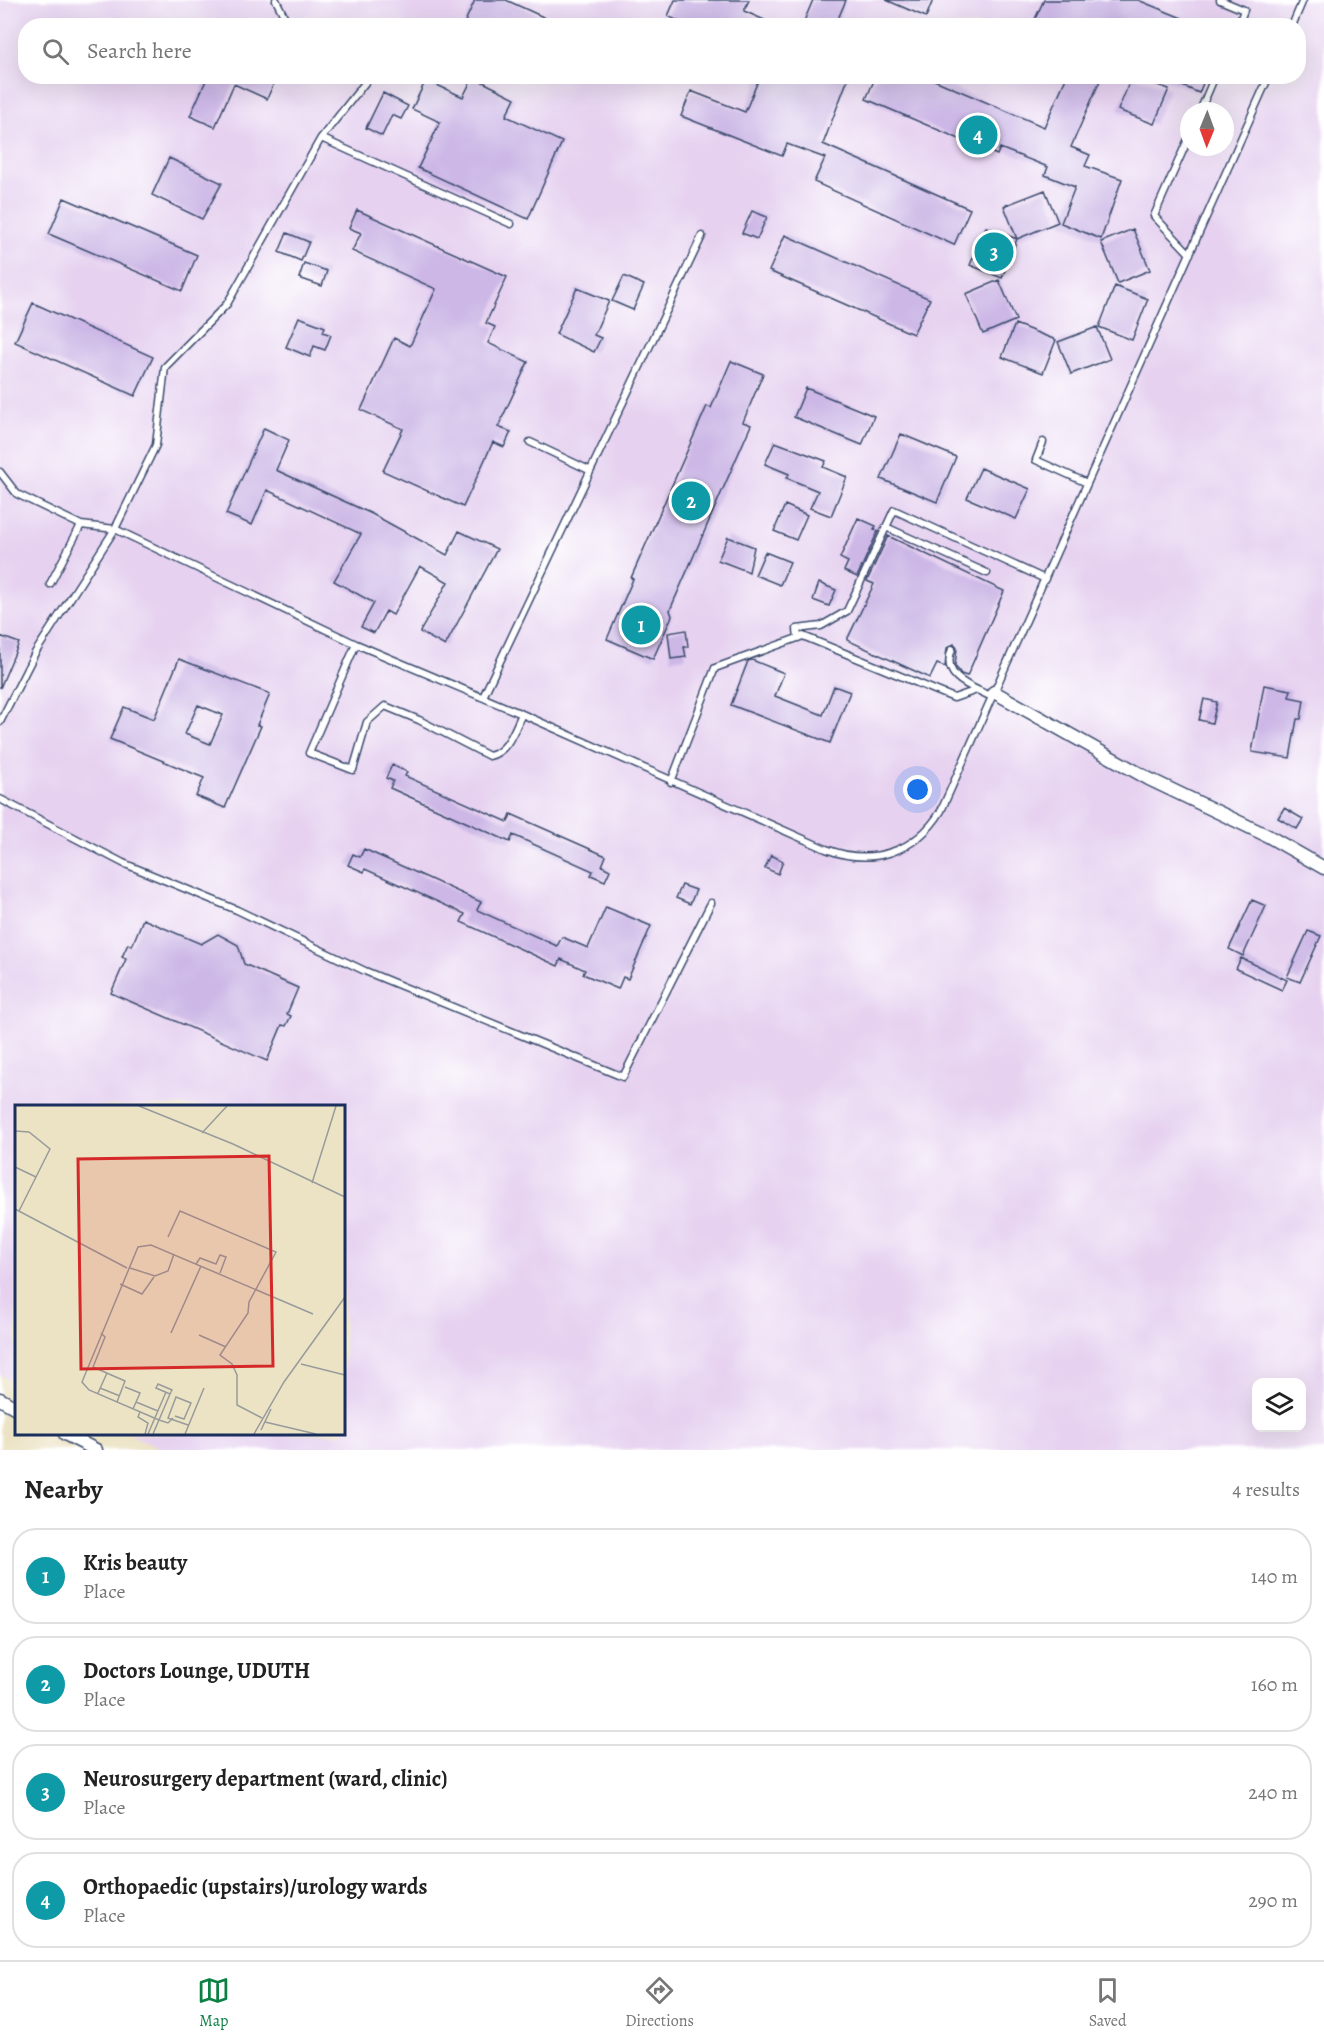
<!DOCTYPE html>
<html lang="en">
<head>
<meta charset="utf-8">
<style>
  :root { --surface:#fff; --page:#f2f2f2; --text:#222; --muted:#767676; --line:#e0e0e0; --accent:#0b8043 }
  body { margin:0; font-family:Alegreya,serif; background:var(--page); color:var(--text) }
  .controls { position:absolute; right:18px; bottom:18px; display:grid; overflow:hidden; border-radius:12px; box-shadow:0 6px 24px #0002 }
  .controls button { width:54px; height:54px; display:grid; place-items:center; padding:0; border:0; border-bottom:2px solid var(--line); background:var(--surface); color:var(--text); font:30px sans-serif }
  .compass { position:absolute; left:1180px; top:102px; width:54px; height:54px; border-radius:50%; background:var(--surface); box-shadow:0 6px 24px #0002; rotate:181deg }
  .you { position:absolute; left:918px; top:790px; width:21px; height:21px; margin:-15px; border:4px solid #fff; border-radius:50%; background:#1a73e8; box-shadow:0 0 0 9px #1a73e833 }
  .badge { display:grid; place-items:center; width:39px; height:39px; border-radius:50%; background:var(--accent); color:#fff; font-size:20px; font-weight:700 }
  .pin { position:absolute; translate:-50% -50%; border:3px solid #fff; box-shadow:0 2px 6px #0006 }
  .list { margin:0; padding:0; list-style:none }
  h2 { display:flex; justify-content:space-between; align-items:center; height:78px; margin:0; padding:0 24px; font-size:26px }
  h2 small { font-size:20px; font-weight:400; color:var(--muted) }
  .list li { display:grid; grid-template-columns:39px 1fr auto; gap:18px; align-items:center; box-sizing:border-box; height:96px; margin:0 12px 12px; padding:0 12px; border:2px solid var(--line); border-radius:24px }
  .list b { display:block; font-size:22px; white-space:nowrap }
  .list p { margin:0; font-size:20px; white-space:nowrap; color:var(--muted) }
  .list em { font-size:20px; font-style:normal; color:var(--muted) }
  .icon { flex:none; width:33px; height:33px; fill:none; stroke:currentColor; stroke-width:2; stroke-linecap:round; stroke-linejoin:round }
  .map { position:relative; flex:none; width:1324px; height:1450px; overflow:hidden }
  .search { position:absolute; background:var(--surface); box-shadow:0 6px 24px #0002; left:18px; right:18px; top:18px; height:66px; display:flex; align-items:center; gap:15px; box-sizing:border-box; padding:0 21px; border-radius:24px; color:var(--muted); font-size:22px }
  .sheet { height:510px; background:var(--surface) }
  nav { display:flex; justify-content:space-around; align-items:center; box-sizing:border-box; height:84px; border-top:2px solid var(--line); background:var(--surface); font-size:16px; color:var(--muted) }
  nav a { display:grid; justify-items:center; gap:3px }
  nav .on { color:var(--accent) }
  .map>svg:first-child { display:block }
</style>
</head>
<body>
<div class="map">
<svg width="1324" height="1450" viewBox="0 0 1324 1450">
  <rect width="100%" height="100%" fill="#fff"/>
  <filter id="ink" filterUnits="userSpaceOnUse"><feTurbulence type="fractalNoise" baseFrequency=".0167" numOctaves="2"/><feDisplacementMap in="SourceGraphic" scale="12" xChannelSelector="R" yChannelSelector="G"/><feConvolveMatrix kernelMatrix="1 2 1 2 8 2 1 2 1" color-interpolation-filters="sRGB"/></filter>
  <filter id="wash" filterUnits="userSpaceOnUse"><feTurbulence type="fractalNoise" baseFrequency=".008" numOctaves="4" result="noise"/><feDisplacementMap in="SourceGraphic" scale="24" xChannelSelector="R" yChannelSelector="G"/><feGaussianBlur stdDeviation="1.35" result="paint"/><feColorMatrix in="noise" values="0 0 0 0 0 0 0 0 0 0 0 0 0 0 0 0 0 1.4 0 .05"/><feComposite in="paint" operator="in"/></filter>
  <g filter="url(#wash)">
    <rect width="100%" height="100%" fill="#ece3c4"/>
    <path fill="#e6d2f0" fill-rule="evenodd" d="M0 0H1324V1450H166L129 1434H344V1106H16V1382L0 1375ZM26 26H1298V76H26ZM1189 111H1225V147H1189ZM1256 1382H1302V1428H1256Z"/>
    <g id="blocks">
      <path fill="#ccb7e6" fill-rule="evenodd" d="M475 0H506L563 26H463Z
        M675 0H749L744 11 778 26H688L668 16Z
        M813 0H846L835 26H802Z
        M886 0H933L926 17Z
        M1044 0H1138L1199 25 1049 26 1035 19Z
        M208 76H277L267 99 234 84 215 127 190 116Z
        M760 76H849L823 144 970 209 954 245 814 182 825 158 787 144 782 156 681 116 691 91 745 112Z
        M876 76H925L1044 127 1067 76H1102L1071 147 1090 155 1085 166 1122 179 1101 239 1061 223 1075 187 1045 175 1048 167 1000 148 997 155 866 99Z
        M1132 76 1169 89 1154 124 1118 110Z
        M1159 76H1206L1199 93Z
        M473 77 515 98 506 116 562 142 528 219 418 168 440 122 412 109 426 80 463 97Z
        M383 93 408 106 401 119 392 115 382 136 366 128Z
        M169 158 222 183 202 219 152 195Z
        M1045 190 1058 222 1017 239 1004 206Z
        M64 198 197 255 182 291 49 234Z
        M357 210 507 277 486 323 495 327 488 343 528 362 498 427 511 432 504 447 493 442 463 507 383 471 403 429 361 410 394 338 410 346 436 289 352 251 361 233 349 228Z
        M752 211 767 217 757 239 742 233Z
        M986 227 1017 239 1002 278 970 265Z
        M1133 229 1150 270 1118 283 1101 242Z
        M287 233 309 242 301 261 279 252Z
        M785 235 930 299 913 334 769 271Z
        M304 263 327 271 322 286 299 278Z
        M624 276 644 285 633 310 612 301Z
        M999 280 1016 320 983 334 966 294Z
        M1115 286 1148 299 1132 340 1099 327Z
        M577 288 609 301 594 335 601 338 594 352 556 334Z
        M33 303 153 357 135 396 15 342Z
        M299 317 325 327 323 332 331 335 325 350 314 346 310 357 286 347Z
        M1015 324 1056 340 1043 373 1002 357Z
        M1097 327 1110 359 1071 374 1058 342Z
        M731 361 763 374 743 422 751 425 670 610 672 616 653 659 607 639 633 579 631 578 707 406 711 408Z
        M806 388 874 416 862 445 794 417Z
        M264 428 289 440 276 470 372 514 447 555 459 531 497 549 445 646 420 632 448 582 420 566 393 615 386 611 374 633 361 627 374 603 334 581 361 534 267 490 252 525 226 514Z
        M901 434 956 457 937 502 881 479Z
        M775 442 826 461 823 467 847 477 831 516 810 508 818 491 787 478 789 474 765 464Z
        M981 468 1030 489 1016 519 967 498Z
        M785 505 807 515 796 540 774 531Z
        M858 518 876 526 874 529 878 531 857 577 844 571 848 562 840 558Z
        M888 536 1004 591 967 676 961 674 955 666 957 648 954 644 947 648 945 667 937 664 930 678 847 640 874 584 867 581Z
        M728 537 754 547 749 572 718 560Z
        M765 552 790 562 780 585 755 575Z
        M819 583 836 590 829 606 813 600Z
        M686 630 688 647H684L686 657 671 659 668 633Z
        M0 636 19 643 0 688Z
        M179 659 270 694 257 725 261 726 225 808 196 796 204 778 110 739 124 707 154 719ZM198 705 223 715 210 744 185 734Z
        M752 660 784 673 775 696 823 715 834 686 850 692 830 743 731 705 748 661Z
        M1264 685 1291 690 1289 697 1304 700 1301 719H1297L1290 758 1252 752Z
        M1204 699 1217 702 1212 723 1199 720Z
        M392 765 407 772 405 776 508 822 511 814 606 856 602 866 610 870 605 881 591 875 593 871 513 835 510 842 390 788 393 781 386 778Z
        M1284 808 1303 819 1297 829 1278 818Z
        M364 849 481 902 477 910 557 946 562 937 588 948 606 907 651 926 628 979 623 977 618 989 583 974 585 970 561 959 558 966 461 922 465 914 365 869 364 872 348 865 353 854 360 857Z
        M771 855 783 861 778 874 765 868Z
        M682 885 696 890 690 904 676 898Z
        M1252 900 1266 906 1243 956 1229 949Z
        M143 919 201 944 218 934 238 945 244 964 298 988 287 1014 291 1016 286 1026 282 1025 267 1061 111 993 126 959 122 957 128 944 132 946Z
        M1308 931 1321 936 1300 982 1287 977Z
        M1241 958 1287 980 1282 990 1236 969Z"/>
    </g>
  </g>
  <g filter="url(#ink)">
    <use href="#blocks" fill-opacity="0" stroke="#3a4a6d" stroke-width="1.5"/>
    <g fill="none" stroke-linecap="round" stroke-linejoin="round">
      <defs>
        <path id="lane" d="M276 0 289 26
          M1220 0 1244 10 1238 26
          M1292 26 1303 0
          M1200 111 1215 76
          M1189 137 1154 216 1190 254
          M321 138 511 224
          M530 442 589 470
          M1043 442 1036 460 1087 483
          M0 472 17 494 81 525 115 529 356 644 522 714 826 849C872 867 916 852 941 811L1269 76
          M886 527 987 573
          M50 584 81 525
          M798 638 797 629 821 626 847 611 894 510 1045 579
          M356 644 309 753 353 770 367 722 385 706 419 720 489 756C508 752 514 730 522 714
          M952 649C940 678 972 687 992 697
          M483 697 702 236
          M0 722 35 653 115 529 156 445 165 367 227 304 321 138 368 79 362 76
          M671 782 715 668 803 636 954 698 977 690
          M0 799 123 863 237 910 365 971 623 1077 711 903"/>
        <path id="street" d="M994 692 1149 779 1268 836 1324 868
          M0 1399 16 1408
          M65 1434 96 1450"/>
      </defs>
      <use href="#lane" stroke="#3a4a6d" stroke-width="9"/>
      <use href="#street" stroke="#3a4a6d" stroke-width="15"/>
      <use href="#lane" stroke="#fff" stroke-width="6"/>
      <use href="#street" stroke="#fff" stroke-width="12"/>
    </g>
  </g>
  <g transform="translate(15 1105)">
    <rect width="330" height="330" fill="#ece3c4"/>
    <path fill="none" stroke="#989b9b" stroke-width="1.5" d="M124 1 218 39 330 92M0 26 14 27 35 44 4 106M187 28 212 1M0 62 21 72M297 78 321 1M0 104 112 163M153 132 165 106 261 147 234 197 233 208 205 250 217 259 222 270V300L247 313M181 159 185 153 201 159 205 150 211 152 205 168M115 163 140 171 153 166 159 149M105 179 127 189 139 172M86 228 90 232 78 262 110 276 102 297M156 228 186 161M184 230 211 242M286 259 330 270M110 282 125 288 118 304M85 283 105 291M83 288 92 268M121 297 143 306M125 307 123 312 133 318 130 329M160 311 169 314 176 298 161 292 153 313 173 320M158 313 153 318 144 315 74 285 67 277 123 142 136 140 298 209M250 317 301 329M246 325 256 304M133 329 151 287M138 329 155 289 157 285 143 279 141 283 155 289M170 329 189 283M239 329 269 277 330 192"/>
    <path fill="#d62828" fill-opacity="0.15" stroke="#d62828" stroke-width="3" d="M254 51 258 261 66 264 63 54Z"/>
    <rect width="330" height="330" fill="none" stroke="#1b2f5e" stroke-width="3"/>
  </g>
</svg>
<div class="controls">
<button><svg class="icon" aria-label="layers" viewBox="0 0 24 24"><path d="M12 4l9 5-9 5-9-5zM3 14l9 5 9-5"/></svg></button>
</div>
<svg class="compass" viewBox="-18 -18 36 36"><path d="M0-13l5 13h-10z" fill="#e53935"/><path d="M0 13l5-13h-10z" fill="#767676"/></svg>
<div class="you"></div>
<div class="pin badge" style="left:641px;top:625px;background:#0f9aa8">1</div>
<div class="pin badge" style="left:691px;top:501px;background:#0f9aa8">2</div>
<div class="pin badge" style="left:994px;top:252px;background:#0f9aa8">3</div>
<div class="pin badge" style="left:978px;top:135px;background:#0f9aa8">4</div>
<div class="search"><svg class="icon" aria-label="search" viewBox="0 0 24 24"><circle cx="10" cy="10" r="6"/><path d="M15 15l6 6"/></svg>Search here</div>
</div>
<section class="sheet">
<h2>Nearby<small>4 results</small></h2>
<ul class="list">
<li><span class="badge" style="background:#0f9aa8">1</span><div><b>Kris beauty</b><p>Place</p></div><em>140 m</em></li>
<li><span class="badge" style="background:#0f9aa8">2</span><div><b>Doctors Lounge, UDUTH</b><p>Place</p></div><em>160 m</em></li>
<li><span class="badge" style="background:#0f9aa8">3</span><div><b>Neurosurgery department (ward, clinic)</b><p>Place</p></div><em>240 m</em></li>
<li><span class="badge" style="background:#0f9aa8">4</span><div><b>Orthopaedic (upstairs)/urology wards</b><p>Place</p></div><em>290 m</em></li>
</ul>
</section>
<nav>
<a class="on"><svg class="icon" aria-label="map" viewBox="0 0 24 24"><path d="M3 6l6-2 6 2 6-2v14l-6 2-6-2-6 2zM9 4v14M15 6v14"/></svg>Map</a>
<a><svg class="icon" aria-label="directions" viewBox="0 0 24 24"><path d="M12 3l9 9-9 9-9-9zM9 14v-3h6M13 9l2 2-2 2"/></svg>Directions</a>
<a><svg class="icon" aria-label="saved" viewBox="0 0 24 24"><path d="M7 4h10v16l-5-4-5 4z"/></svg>Saved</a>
</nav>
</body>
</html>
